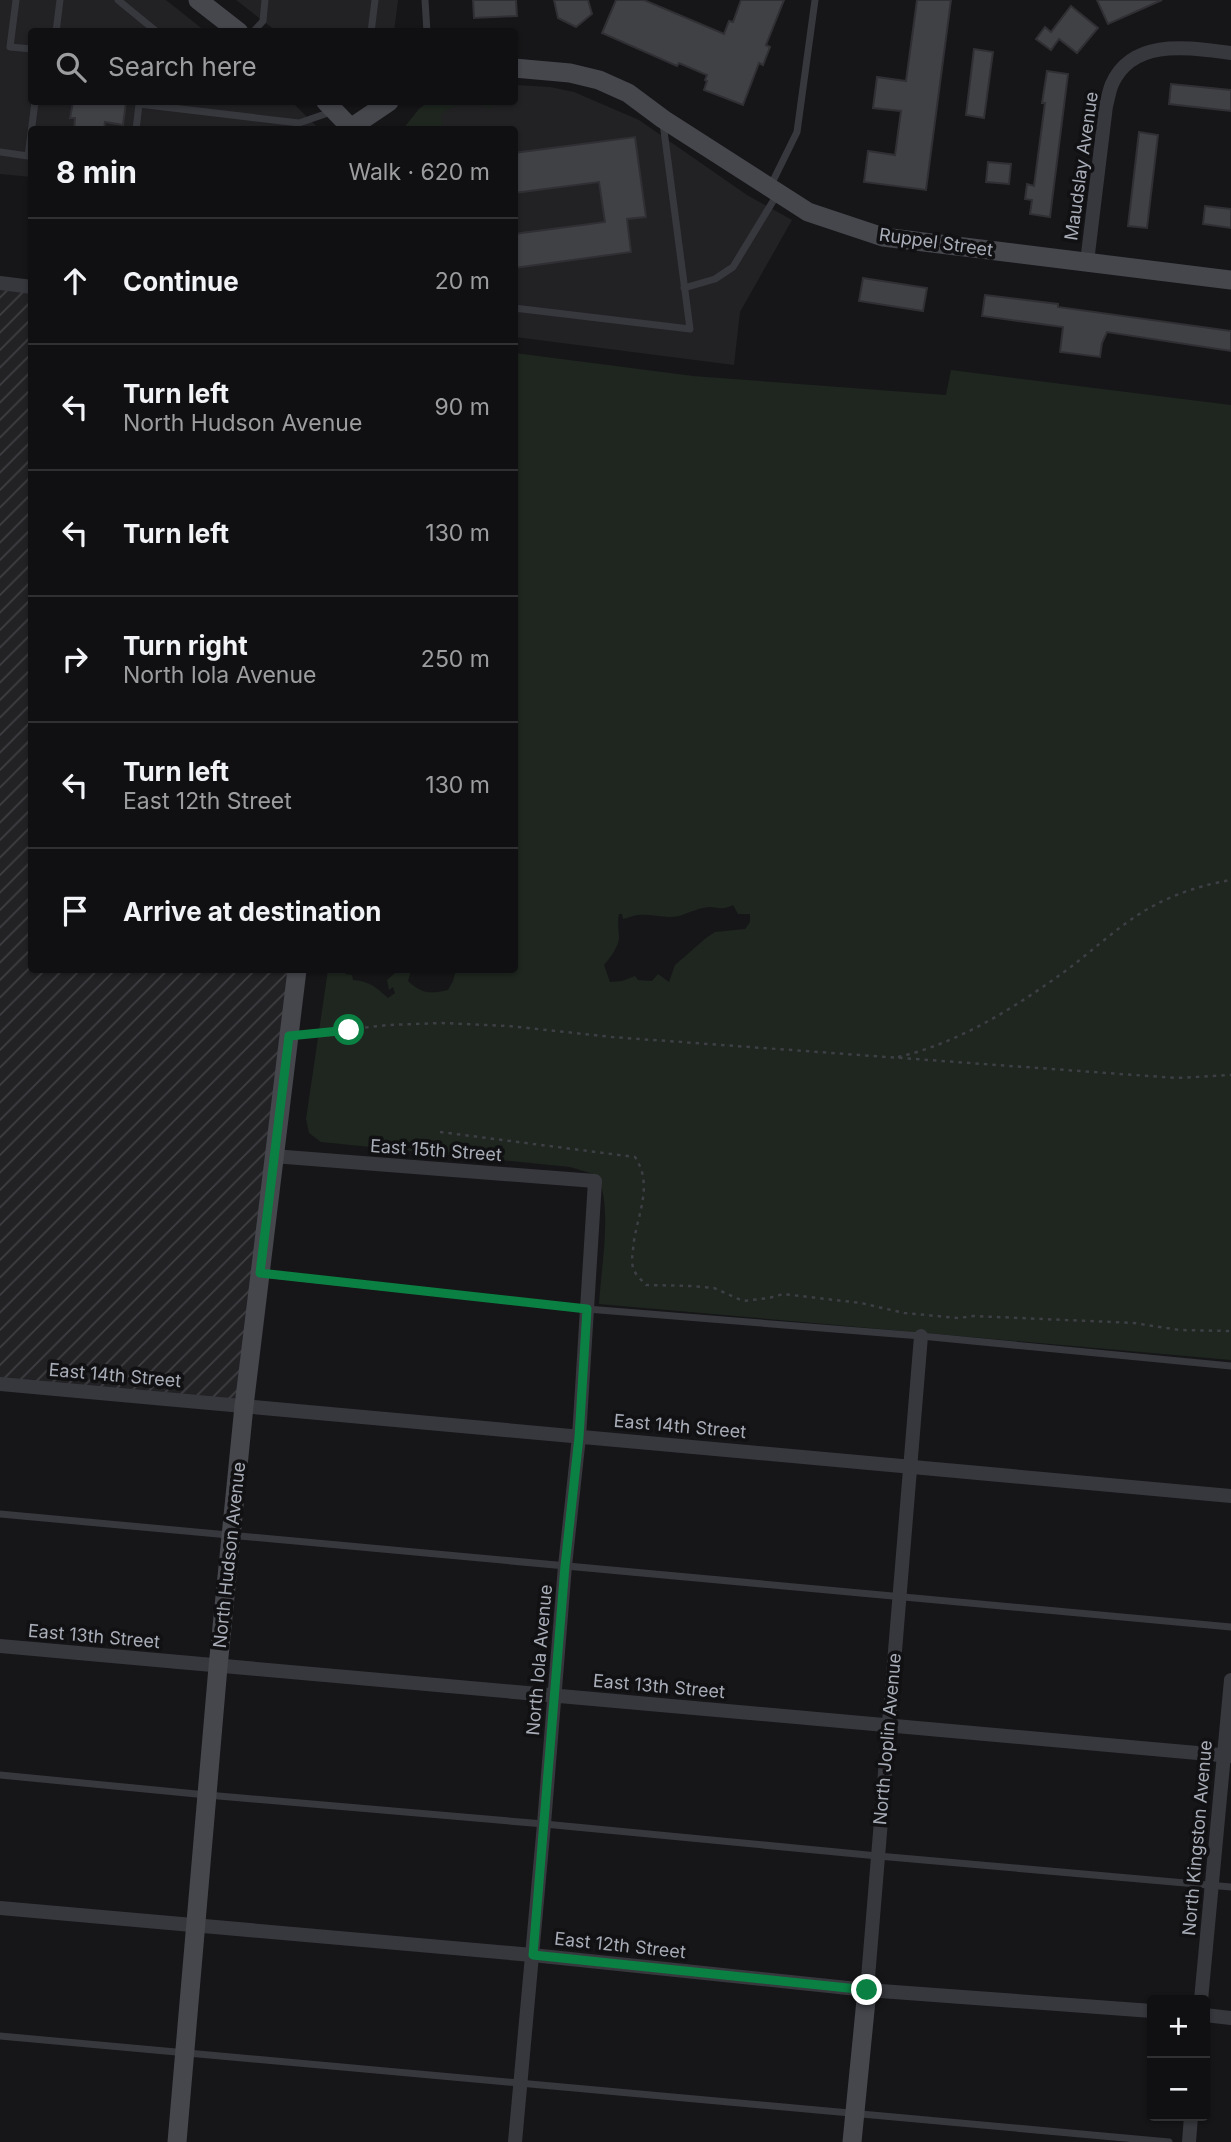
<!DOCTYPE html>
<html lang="en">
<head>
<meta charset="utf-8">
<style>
  :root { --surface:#101012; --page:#1e1e20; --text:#f1f3f6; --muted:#9c9d9f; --line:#303032 }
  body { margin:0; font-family:Inter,sans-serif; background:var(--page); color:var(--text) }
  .controls { position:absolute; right:21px; bottom:21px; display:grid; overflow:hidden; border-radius:7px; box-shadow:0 2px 5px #0004 }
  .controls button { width:63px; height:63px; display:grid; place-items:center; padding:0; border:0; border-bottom:2px solid var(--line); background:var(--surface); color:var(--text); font:35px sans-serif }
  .stop { position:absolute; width:21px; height:21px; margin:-16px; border:5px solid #0b8043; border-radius:50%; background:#fff }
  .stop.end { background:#0b8043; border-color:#fff; box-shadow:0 2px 7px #0008 }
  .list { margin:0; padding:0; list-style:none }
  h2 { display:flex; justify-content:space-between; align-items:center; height:91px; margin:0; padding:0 28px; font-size:30px }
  h2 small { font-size:23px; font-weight:400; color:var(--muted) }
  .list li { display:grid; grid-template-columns:46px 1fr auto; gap:21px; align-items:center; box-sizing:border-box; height:126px; padding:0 28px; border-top:2px solid var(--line) }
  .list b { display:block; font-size:26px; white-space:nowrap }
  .list p { margin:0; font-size:23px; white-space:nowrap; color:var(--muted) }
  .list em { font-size:23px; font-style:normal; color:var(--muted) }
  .icon { flex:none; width:38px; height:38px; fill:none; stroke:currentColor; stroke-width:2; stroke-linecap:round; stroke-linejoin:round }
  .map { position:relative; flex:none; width:1231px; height:2142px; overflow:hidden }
  .search { position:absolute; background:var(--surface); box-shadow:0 2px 5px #0004; left:28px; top:28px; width:490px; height:77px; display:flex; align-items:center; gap:18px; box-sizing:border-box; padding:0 24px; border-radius:7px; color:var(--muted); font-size:26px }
  .panel { position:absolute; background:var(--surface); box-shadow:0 2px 5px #0004; left:28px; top:126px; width:490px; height:847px; border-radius:7px }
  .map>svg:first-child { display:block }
</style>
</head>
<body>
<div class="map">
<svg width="1231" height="2142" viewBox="0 0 1231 2142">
  <defs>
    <pattern id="industrial-furrows" width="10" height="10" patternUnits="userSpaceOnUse" patternTransform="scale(1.75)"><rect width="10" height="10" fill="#222225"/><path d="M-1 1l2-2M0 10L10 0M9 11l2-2" fill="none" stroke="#3f3f43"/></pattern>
  </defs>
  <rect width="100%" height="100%" fill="#161618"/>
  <path fill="#222225" d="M0 0H166L205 31 32 32V102H292L319 129 32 130 31 177 0 174Z
    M236 0H398L394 32 276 31Z
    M515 85 550 87 574 92 639 120 747 195 792 220 740 312 734 365 515 337 514 130H403L419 109 429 102H514Z"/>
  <path fill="url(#industrial-furrows)" d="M0 283 32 287V970H297L244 1406 0 1384Z"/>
  <path fill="#1e261f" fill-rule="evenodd" d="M429 102H490L491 109C473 100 455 101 441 115L443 129H403L419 109Z
    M515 353 693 376 946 395 951 370 1231 405V1360L599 1304C601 1268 613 1206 597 1175L570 1167 321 1142 309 1133 306 1119 328 970H347L345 974 352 975 353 980C369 981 376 987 388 998L395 993 393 987 389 990 387 980 395 973 403 972V970H411L408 981C422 994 430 994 448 990L453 981 456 970H514ZM733 905 738 914H750V922L745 929 715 932 706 938 675 965 669 982 658 974 652 981 638 980 635 976 622 981 610 982 604 965C610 958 618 948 619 938 619 930 617 923 619 914H622L623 919C628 918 634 915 639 915 652 914 666 919 679 916 689 913 700 907 711 907 720 908 724 910 733 905Z"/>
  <path fill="#404145" stroke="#303034" stroke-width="2" d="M473 0H516L517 16 474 18Z
    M554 0H588L592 14 576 27 558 18Z
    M616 0H644L724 34 729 21 733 22 741 0H784L766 45 770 47 763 65 759 63 743 105 704 90 707 81 705 80 707 75 679 63 677 66 602 33Z
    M917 0H951L926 190 864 182 868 151 895 155 901 111 873 108 877 77 906 81Z
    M1097 0H1162L1108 24Z
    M1071 6 1098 28 1077 53 1059 39 1051 50 1036 39 1045 27 1051 32Z
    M974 49 993 52 984 118 966 115Z
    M1047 71 1068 74 1050 217 1030 214 1032 200 1025 199 1027 184 1034 186 1045 103H1042Z
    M1171 84 1231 90V111L1169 104Z
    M73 102H126L123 125 105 122 104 130H74L75 118H70Z
    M1139 132 1158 135 1147 228 1128 226Z
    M635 137 646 217 627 219 631 252 514 268V234L605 222 599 182 514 193V153Z
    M988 162 1011 164 1009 184 986 182Z
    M1205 206 1231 209V228L1203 224Z
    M863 278 927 288 923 311 859 301Z
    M985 295 1058 304V307L1231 331V351L1107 332 1102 343 1100 357 1060 352 1063 327 982 316Z"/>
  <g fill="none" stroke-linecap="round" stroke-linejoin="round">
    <path stroke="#3d3f44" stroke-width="2.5" stroke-dasharray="3.5 5" stroke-linecap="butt" d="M306 1034 388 1025 442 1023 509 1026 612 1037 1176 1078 1231 1075
      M898 1057C959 1043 1014 1008 1064 972 1094 950 1122 922 1155 905 1177 893 1206 884 1231 880
      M440 1132 635 1157C655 1187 635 1218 633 1250 632 1257 631 1266 635 1272 637 1277 643 1281 646 1285L692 1286 714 1288 743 1301 769 1298 783 1294 861 1303 904 1313 958 1318 974 1316 1134 1323 1179 1330 1231 1331"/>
    <path stroke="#37383d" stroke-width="7" d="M16 0 10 47 32 49
      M118 0 157 32
      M425 0 427 32
      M56 32 60 0
      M253 32 263 21 265 0
      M371 32 375 0
      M136 130 139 104 299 123 331 112
      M0 152 28 156 35 102
      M770 187 797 132 815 0
      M684 288 715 279 733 267 778 193
      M514 308 690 329 663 123
      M263 1274 587 1309 921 1336 1231 1366
      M0 1514 1231 1627
      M0 1775 207 1795 544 1824 878 1856 1231 1887
      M0 2036 1169 2142"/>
    <path stroke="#37383d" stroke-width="14" d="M1087 262 1106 106C1108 99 1109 91 1112 84 1133 37 1190 48 1231 53
      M0 283 32 287
      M273 1156 595 1181 579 1437 565 1566 544 1824 515 2142
      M0 1384 1231 1496
      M0 1646 1231 1756
      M0 1908 532 1955 867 1990 1152 2011
      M867 1990 921 1336
      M1201 2000 1231 1680
      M1205 2015 1231 2018
      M1189 2142 1191 2116"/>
    <path stroke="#45474d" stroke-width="19" d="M198 0 239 32
      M514 68 570 73 599 80 628 93 663 119 808 212 883 237 1231 280
      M326 102 353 130
      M352 127 389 102
      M177 2142 218 1667 244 1406 297 970
      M852 2142 867 1990"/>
  </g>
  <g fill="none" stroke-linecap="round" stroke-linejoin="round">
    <path stroke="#0b8043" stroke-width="9" d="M349 1030 289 1036 260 1273 587 1309 579 1437 565 1566 533 1955 867 1990"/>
  </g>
  <g text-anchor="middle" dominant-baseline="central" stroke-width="7" stroke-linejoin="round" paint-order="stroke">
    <g font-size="18" fill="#a8adb8" stroke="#111113">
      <text transform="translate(1081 166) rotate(-82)">Maudslay Avenue</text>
      <text transform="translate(936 242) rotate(8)">Ruppel Street</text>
      <text transform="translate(436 1150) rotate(4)">East 15th Street</text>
      <text transform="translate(115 1375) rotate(5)">East 14th Street</text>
      <text transform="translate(680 1426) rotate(5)">East 14th Street</text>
      <text transform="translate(229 1555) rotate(-84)">North Hudson Avenue</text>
      <text transform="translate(94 1636) rotate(5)">East 13th Street</text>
      <text transform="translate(539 1660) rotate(-85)">North Iola Avenue</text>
      <text transform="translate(659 1686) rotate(5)">East 13th Street</text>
      <text transform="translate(887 1739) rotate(-85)">North Joplin Avenue</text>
      <text transform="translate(1197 1838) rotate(-85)">North Kingston Avenue</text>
      <text transform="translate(620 1945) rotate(6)">East 12th Street</text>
    </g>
  </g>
</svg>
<div class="controls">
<button>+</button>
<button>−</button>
</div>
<div class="stop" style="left:349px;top:1030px"></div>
<div class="stop end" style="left:867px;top:1990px"></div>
<div class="search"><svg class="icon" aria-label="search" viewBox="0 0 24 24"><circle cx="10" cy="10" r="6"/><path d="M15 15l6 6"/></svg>Search here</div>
<section class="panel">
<h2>8 min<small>Walk · 620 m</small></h2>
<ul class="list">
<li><svg class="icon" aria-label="ahead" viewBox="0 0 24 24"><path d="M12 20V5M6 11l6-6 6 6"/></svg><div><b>Continue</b></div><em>20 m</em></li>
<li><svg class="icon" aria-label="left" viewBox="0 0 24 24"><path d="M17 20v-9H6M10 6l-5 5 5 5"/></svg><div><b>Turn left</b><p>North Hudson Avenue</p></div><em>90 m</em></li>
<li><svg class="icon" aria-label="left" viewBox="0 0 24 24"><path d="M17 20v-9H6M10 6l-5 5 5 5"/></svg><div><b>Turn left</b></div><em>130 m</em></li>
<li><svg class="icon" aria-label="right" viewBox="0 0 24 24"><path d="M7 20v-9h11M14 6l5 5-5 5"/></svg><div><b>Turn right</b><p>North Iola Avenue</p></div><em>250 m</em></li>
<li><svg class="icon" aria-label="left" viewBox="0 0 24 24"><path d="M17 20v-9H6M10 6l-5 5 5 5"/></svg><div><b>Turn left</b><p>East 12th Street</p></div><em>130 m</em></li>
<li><svg class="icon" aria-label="arrive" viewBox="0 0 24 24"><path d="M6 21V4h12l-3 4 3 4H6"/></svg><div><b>Arrive at destination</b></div></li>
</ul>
</section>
</div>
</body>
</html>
